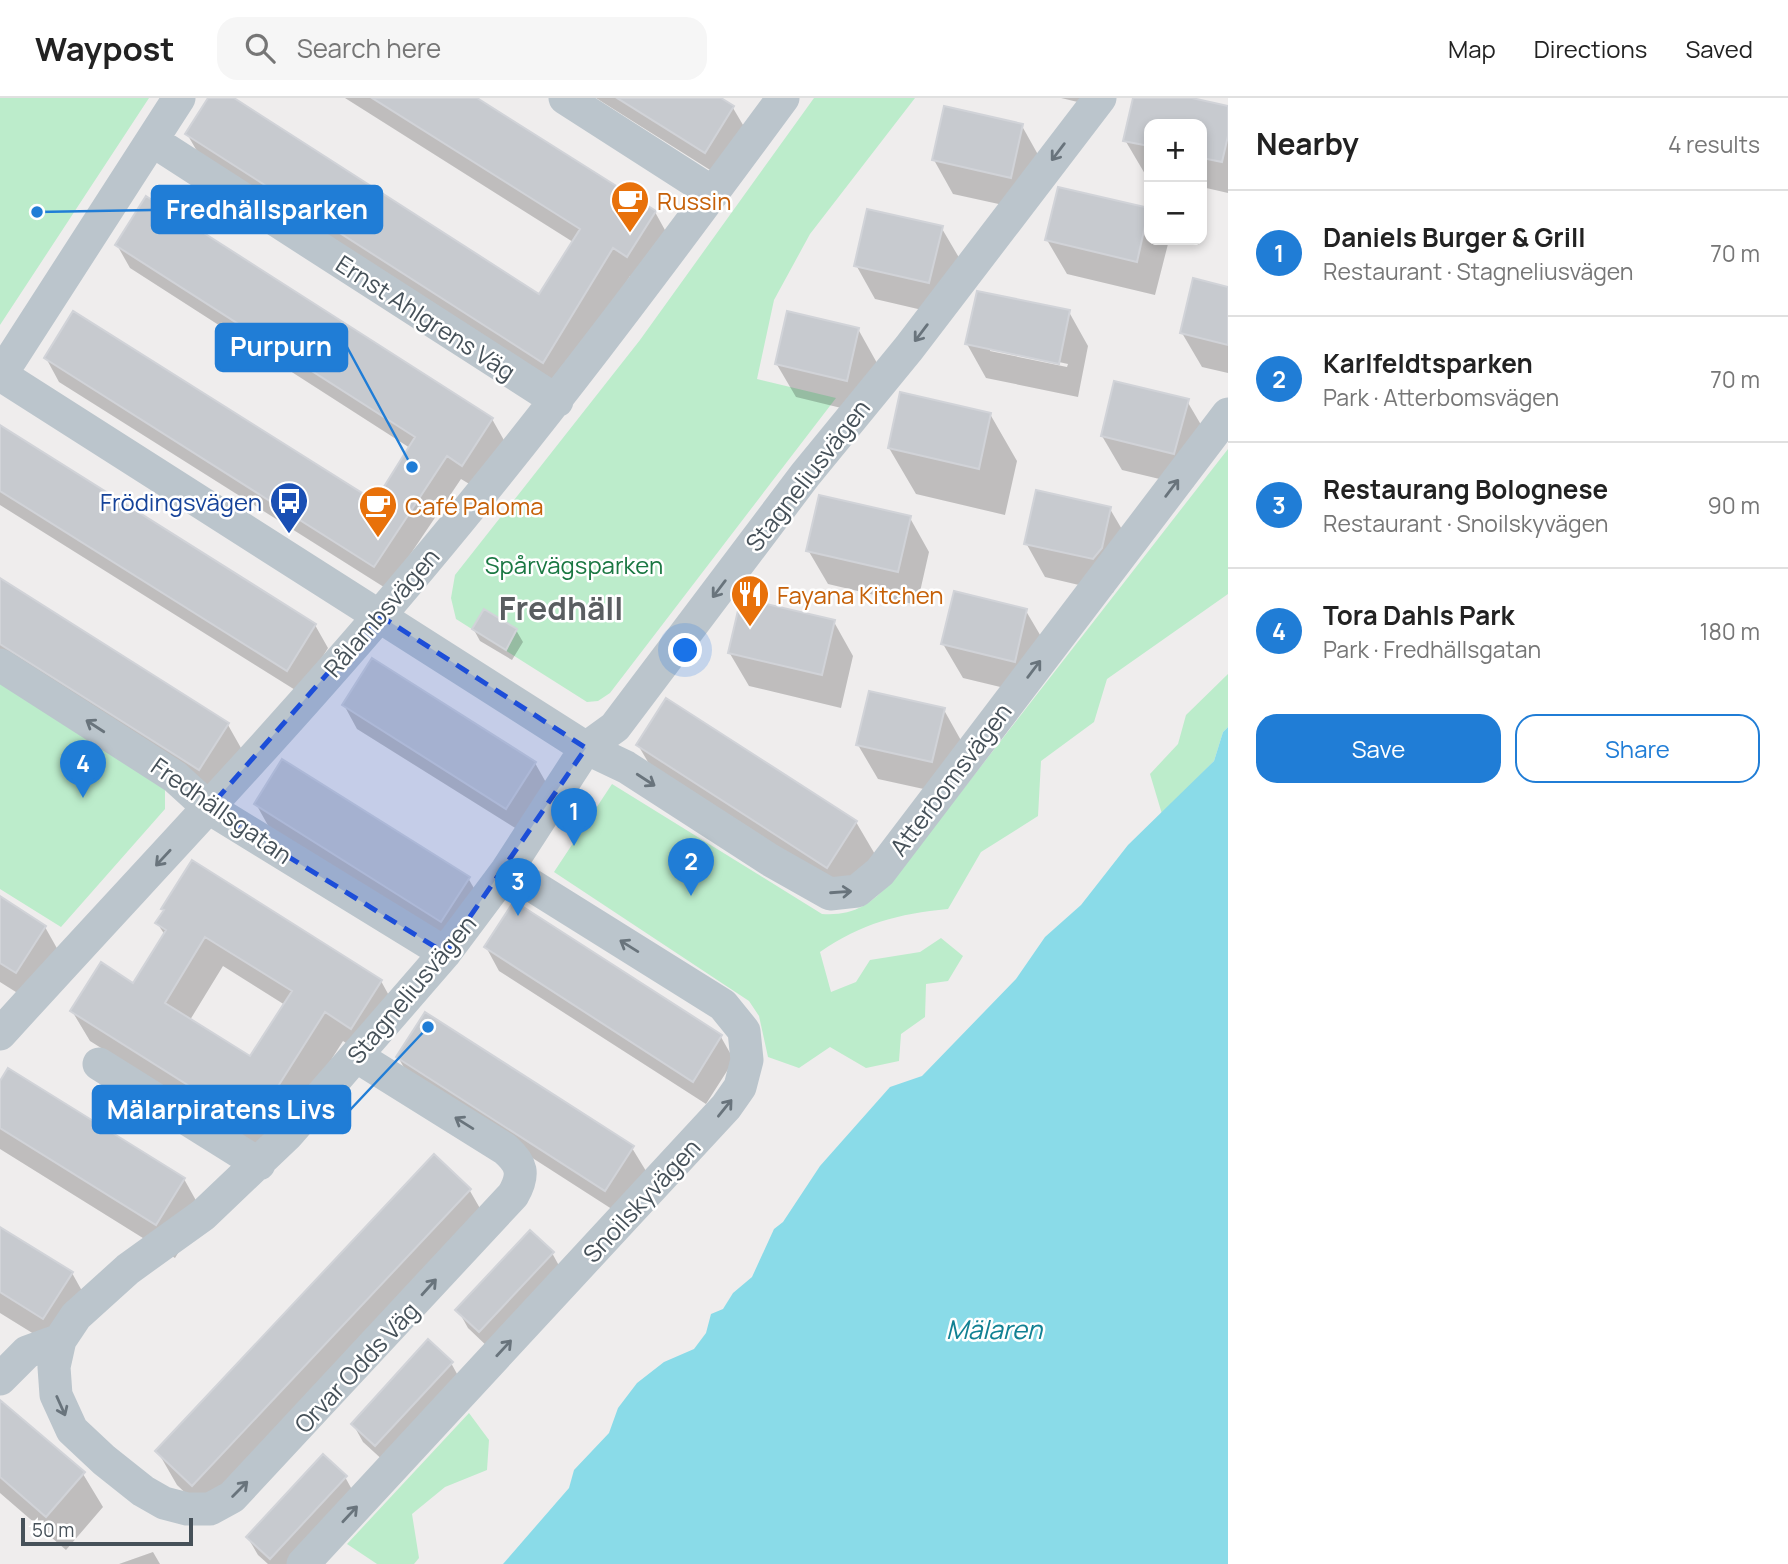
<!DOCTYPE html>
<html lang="en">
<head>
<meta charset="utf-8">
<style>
  :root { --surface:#fff; --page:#f6f6f6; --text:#222; --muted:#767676; --line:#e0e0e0; --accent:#207dd6 }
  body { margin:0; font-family:Manrope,sans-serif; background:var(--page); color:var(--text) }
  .controls { position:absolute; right:21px; top:21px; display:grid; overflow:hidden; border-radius:14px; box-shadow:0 4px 10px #0003 }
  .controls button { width:63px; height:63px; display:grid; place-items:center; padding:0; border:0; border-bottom:2px solid var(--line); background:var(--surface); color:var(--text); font:35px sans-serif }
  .scale { position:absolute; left:21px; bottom:18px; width:172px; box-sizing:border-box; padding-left:7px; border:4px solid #465159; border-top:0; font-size:19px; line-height:24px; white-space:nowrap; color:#465159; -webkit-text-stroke:5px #fff; paint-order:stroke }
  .you { position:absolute; left:686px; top:553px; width:24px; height:24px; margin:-18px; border:5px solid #fff; border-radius:50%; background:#1a73e8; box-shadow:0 0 0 10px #1a73e833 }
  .badge { display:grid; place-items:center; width:46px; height:46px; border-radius:50%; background:var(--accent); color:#fff; font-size:23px; font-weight:700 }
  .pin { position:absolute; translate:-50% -58px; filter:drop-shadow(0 2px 4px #0008) }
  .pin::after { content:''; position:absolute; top:37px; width:24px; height:21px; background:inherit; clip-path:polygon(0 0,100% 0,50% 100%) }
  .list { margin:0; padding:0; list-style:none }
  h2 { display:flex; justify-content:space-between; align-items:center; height:91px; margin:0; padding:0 28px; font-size:30px }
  h2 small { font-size:23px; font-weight:400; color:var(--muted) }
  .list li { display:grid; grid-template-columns:46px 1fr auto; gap:21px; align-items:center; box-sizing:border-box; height:126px; padding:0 28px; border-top:2px solid var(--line) }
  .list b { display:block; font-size:26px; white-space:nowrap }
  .list p { margin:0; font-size:23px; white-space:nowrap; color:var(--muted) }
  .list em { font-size:23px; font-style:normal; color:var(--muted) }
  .actions { display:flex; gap:14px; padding:21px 28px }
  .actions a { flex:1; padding:16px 0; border:2px solid var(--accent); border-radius:21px; text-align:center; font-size:24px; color:var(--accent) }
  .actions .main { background:var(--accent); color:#fff }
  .icon { flex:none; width:38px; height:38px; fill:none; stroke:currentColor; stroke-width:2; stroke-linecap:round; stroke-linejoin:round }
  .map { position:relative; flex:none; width:1228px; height:1466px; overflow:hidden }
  header { display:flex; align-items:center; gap:42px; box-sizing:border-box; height:98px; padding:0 35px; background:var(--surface); border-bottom:2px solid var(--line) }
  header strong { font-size:33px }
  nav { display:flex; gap:38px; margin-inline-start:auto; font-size:24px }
  .search { width:490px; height:63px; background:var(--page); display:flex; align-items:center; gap:18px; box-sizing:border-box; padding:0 24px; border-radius:21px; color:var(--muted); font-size:26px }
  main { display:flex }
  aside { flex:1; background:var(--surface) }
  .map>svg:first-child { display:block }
</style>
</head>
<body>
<header>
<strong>Waypost</strong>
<div class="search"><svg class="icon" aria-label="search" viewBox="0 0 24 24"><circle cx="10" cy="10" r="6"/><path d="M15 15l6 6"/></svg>Search here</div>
<nav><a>Map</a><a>Directions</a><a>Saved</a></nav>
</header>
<main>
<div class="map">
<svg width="1228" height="1466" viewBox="0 0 1228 1466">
  <rect width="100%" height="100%" fill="#efeded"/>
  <path fill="#bceccb" d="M0 0H149L0 227Z
    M814 0H915L810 136 774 202 757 281 836 300 610 595 598 603 587 604 456 521 451 500 455 477 640 242Z
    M1228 351V496L1107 581 1094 624 1041 663 1038 718 981 754 948 811C898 816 862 825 820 854L831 894 856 884 870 862 920 854 941 840 963 858 948 883 926 886 925 919 901 936 899 963 866 970 830 949 799 970 768 959 759 918 749 903 554 774 612 686 822 816C853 818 870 807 890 785Z
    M1228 576V629L1223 634 1214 663 1162 716 1150 676 1178 646 1186 617Z
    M0 582 165 690V711L61 829 0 791Z
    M469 1315 489 1342 487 1372 445 1389 412 1416 419 1460 414 1466H377L347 1446Z"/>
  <path fill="#8adbe8" d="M1228 629V1466H503L569 1390 574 1372 609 1335 618 1310 637 1285 664 1264 694 1251 706 1235 711 1216 723 1211 733 1195 752 1179 774 1131 783 1124 820 1068 890 989 922 978 1016 881 1045 839 1081 807 1128 747 1214 663 1223 634Z"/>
  <path fill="#0003" fill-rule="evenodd" d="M210 0H230L539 198 573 144 345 0H474L655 114 671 143 644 187 630 178 560 293 204 65 187 36Z
    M596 0H718L733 10 746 32 718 77Z
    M1061 0H1110L1107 11Z
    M1135 0H1184L1228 10V95L1202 89V26H1149V77L1145 76 1125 42Z
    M1022 28 1041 62 1030 113 953 96 934 62Z
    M1148 112 1149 142H1165L1168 146 1155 197 1067 176 1047 142Z
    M941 129 961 163 948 218 875 201 856 167Z
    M117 147 492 321 505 344 476 390 461 381 387 491 59 284 46 260 375 405 410 350 130 170Z
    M1228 191V275L1202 269 1182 235Z
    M1069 214 1088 248 1078 299 986 280 967 246ZM990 249 1068 266 1067 269 990 253Z
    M858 231 877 265 866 316 796 299 776 265Z
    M1187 303 1207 337 1193 389 1122 372 1102 338Z
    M990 316 1017 363 1005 417 916 396 889 350Z
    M0 335 315 527 328 550 300 595 0 407Z
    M1110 411 1130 445 1113 495 1045 479 1026 445Z
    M910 420 929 454 917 507 828 486 808 452Z
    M0 482 228 627 241 650 213 694 0 559Z
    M1026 513 1046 547 1034 597 963 580 943 546Z
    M834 524 853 558 841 610 749 588 729 554Z
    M474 532H516L523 544 512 562 480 543Z
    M344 607 535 665 548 688 520 733 357 631Z
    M944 612 963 646 951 697 878 681 858 647Z
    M638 647 856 724 876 758 847 803 658 681Z
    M256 706 468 780 488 814 461 857 275 740Z
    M0 800 45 829 63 861 35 906 0 884Z
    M514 806 721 939 734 962 706 1006 499 873 486 849Z
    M163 811 381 883 398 914 369 960 343 943 271 1057 90 943 72 913 134 887 165 837 157 825 165 814ZM223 868 285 907 251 961 190 922Z
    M398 959 632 1050 646 1073 618 1115 411 982Z
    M0 986 184 1081 203 1115 175 1160 0 1051Z
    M434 1059 470 1093 489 1126 213 1421 177 1387 158 1354Z
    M0 1131 72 1175 91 1209 63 1254 0 1215Z
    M552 1155 562 1173 490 1251 468 1230 458 1212Z
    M451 1265 461 1283 386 1365 363 1344 353 1326Z
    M0 1308 83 1376 103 1409 66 1452 0 1395Z
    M345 1379 355 1397 291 1466H268L258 1457 248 1440Z
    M153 1454 160 1466H119Z"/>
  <path fill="#c7cacf" stroke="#d1d3d8" stroke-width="2" fill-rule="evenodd" d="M208 0H234L539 196 580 131 372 0H477L656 113 627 159 613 150 543 265 185 36Z
    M617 0H721L734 8 705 55Z
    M1133 0H1192L1228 8V38L1222 64 1202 60V26H1149V48L1123 43Z
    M944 8 1023 26 1011 80 932 62Z
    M1058 89 1149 110 1137 164 1045 142Z
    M146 98 493 320 462 368 447 358 374 469 44 260 73 213 375 403 415 339 115 147Z
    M867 111 943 128 929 185 854 168Z
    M1193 180 1228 189V247L1180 235Z
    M977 193 1070 212 1059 266 965 246Z
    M787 213 859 230 847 283 775 266Z
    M1114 283 1189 301 1174 356 1101 338Z
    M900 294 991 315 979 371 888 350Z
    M0 327 316 526 287 573 0 393Z
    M1036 392 1111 409 1102 450 1093 461 1024 446Z
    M819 397 911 418 898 474 806 453Z
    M0 480 229 625 199 672 0 546Z
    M954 493 1027 511 1015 564 941 546Z
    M741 500 835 522 822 577 728 555Z
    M484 511 517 531 506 552 472 531Z
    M372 560 536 664 506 711 342 607Z
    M869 593 945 610 932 664 856 647Z
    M666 600 857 723 827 770 636 647Z
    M282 661 470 779 441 824 254 706Z
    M192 762 382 882 351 931 325 914 253 1028 70 913 101 864 133 885 166 832 155 825 164 812 161 811ZM205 839 292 893 250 958 165 905Z
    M0 798 46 828 16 875 0 865Z
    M514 803 722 937 693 984 484 849Z
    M425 914 634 1048 605 1093 396 959Z
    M8 970 185 1080 156 1127 0 1030V983Z
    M434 1056 471 1091 192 1388 155 1353Z
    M0 1129 73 1174 43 1221 0 1194Z
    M530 1132 554 1154 479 1234 455 1212Z
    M428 1241 453 1264 375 1348 351 1326Z
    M0 1302 85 1374 46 1419 0 1379Z
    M323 1356 347 1378 270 1461 246 1439Z"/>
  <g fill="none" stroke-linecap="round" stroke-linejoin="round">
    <path stroke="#bbc5cc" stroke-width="33" d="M565 0 713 95
      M153 43 557 303
      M1 277 586 650 626 669 770 762 830 796 857 793 880 774 1228 316
      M0 278 179 0
      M0 567 175 679 209 710 445 855
      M0 936C134 788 274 643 403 490 537 332 660 167 783 0
      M356 958 505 1051C522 1066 525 1076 513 1097L232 1399 210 1411H187L164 1405 143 1393 104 1362 72 1332 56 1297 54 1269 60 1242 76 1218 128 1171 203 1117 288 1036 445 855 507 772 586 650 615 629 805 377 909 250 1100 0
      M99 966 259 1066
      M0 1281 27 1254 60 1242
      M303 1466 726 1009 740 989 747 962 744 933 723 907 507 772"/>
  </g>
  <defs><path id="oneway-shaft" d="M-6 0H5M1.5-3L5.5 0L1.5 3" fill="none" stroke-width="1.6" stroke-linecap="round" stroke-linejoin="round" transform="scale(1.75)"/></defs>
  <g stroke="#69747c">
    <use href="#oneway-shaft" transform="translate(1058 54) rotate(127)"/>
    <use href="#oneway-shaft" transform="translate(921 235) rotate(127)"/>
    <use href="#oneway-shaft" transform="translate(1172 390) rotate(-53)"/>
    <use href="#oneway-shaft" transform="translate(719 491) rotate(127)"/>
    <use href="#oneway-shaft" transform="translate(1034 571) rotate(-53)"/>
    <use href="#oneway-shaft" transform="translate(95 628) rotate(-147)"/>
    <use href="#oneway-shaft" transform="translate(646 682) rotate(33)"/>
    <use href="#oneway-shaft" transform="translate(163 760) rotate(133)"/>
    <use href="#oneway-shaft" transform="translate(841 794) rotate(-4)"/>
    <use href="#oneway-shaft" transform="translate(629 848) rotate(-148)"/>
    <use href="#oneway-shaft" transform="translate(725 1010) rotate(-51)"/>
    <use href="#oneway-shaft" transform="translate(464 1025) rotate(-148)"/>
    <use href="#oneway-shaft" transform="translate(429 1189) rotate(-48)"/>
    <use href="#oneway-shaft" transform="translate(504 1250) rotate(-47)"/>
    <use href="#oneway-shaft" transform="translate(61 1308) rotate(66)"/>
    <use href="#oneway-shaft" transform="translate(240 1391) rotate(-45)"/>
    <use href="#oneway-shaft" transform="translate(350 1416) rotate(-47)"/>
  </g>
  <path fill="#1d4ed8" fill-opacity="0.2" stroke="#1d4ed8" stroke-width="5" stroke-dasharray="14 9" stroke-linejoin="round" d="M379 517 586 650 445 855 209 710Z"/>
  <defs>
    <symbol id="cafe-pin" viewBox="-11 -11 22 30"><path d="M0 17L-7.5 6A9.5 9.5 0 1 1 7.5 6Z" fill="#e8710a" stroke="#fff"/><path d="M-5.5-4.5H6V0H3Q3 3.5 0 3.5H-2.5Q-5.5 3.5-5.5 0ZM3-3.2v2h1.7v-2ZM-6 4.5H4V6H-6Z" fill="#fff"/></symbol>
    <symbol id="bus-pin" viewBox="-11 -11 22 30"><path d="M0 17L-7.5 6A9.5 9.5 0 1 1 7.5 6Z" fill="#1a4fb4" stroke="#fff"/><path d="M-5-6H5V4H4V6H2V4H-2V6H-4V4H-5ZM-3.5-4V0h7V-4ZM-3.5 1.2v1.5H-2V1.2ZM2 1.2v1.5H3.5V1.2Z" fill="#fff"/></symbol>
    <symbol id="restaurant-pin" viewBox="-11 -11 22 30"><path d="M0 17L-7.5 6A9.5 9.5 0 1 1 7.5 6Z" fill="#e8710a" stroke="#fff"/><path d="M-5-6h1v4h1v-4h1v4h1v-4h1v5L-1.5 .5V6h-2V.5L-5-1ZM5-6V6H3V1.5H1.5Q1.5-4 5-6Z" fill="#fff"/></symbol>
  </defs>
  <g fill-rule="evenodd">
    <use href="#cafe-pin" x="608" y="80" width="44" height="60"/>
    <use href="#bus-pin" x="267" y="381" width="44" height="60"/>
    <use href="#cafe-pin" x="356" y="385" width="44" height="60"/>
    <use href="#restaurant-pin" x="728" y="474" width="44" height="60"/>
  </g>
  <g text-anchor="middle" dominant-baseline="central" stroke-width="5" stroke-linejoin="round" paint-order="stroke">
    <g font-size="24" fill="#c56008" stroke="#fff" text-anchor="start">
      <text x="657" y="102">Russin</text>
      <text x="405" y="407">Café Paloma</text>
      <text x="777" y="496">Fayana Kitchen</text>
    </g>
    <g font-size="24" fill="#465159" stroke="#fff">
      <text transform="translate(426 219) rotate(33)">Ernst Ahlgrens Väg</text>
      <text transform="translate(807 377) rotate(-52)">Stagneliusvägen</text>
      <text transform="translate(381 514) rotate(-49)">Rålambsvägen</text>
      <text transform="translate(950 681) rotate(-53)">Atterbomsvägen</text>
      <text transform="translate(222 712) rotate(35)">Fredhällsgatan</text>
      <text transform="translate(411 891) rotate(-50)">Stagneliusvägen</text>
      <text transform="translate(641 1102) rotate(-47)">Snoilskyvägen</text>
      <text transform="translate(356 1269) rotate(-47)">Orvar Odds Väg</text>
    </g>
    <g font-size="24" fill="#164399" stroke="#fff" text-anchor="end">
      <text x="262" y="403">Frödingsvägen</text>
    </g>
    <g font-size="24" fill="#1a7742" stroke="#fff">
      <text x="574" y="466">Spårvägsparken</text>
    </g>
    <g font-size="26" font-style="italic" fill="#118193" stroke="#fff">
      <text x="994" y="1231">Mälaren</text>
    </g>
    <g font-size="32" font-weight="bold" fill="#5a5e61" stroke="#fff">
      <text x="561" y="510">Fredhäll</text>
    </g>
  </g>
  <path fill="none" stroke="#207dd6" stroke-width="2.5" d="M37 114L152 112M412 369L347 249M428 929L350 1012"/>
  <g fill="#207dd6" stroke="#fff" stroke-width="2.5">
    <circle cx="37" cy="114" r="7"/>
    <circle cx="412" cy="369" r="7"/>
    <circle cx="428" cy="929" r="7"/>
  </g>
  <g fill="#207dd6" stroke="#207dd6" stroke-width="2.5">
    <rect x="152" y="88" width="230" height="47" rx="7"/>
    <rect x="216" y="226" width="131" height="47" rx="7"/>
    <rect x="93" y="988" width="257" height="47" rx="7"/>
  </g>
  <g font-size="26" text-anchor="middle" font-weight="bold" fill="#fff">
    <text x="267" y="121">Fredhällsparken</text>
    <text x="281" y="258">Purpurn</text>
    <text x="221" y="1021">Mälarpiratens Livs</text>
  </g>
</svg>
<div class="controls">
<button>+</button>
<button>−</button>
</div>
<div class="scale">50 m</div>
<div class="you"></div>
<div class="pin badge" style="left:574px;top:748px">1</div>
<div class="pin badge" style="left:691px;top:798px">2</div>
<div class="pin badge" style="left:518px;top:818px">3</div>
<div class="pin badge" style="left:83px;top:700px">4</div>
</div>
<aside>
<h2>Nearby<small>4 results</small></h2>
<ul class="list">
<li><span class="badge">1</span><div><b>Daniels Burger &amp; Grill</b><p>Restaurant · Stagneliusvägen</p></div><em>70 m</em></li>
<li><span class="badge">2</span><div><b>Karlfeldtsparken</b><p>Park · Atterbomsvägen</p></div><em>70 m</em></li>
<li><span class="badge">3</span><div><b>Restaurang Bolognese</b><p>Restaurant · Snoilskyvägen</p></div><em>90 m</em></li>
<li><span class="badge">4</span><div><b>Tora Dahls Park</b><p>Park · Fredhällsgatan</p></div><em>180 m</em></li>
</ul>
<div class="actions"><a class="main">Save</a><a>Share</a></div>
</aside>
</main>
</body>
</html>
